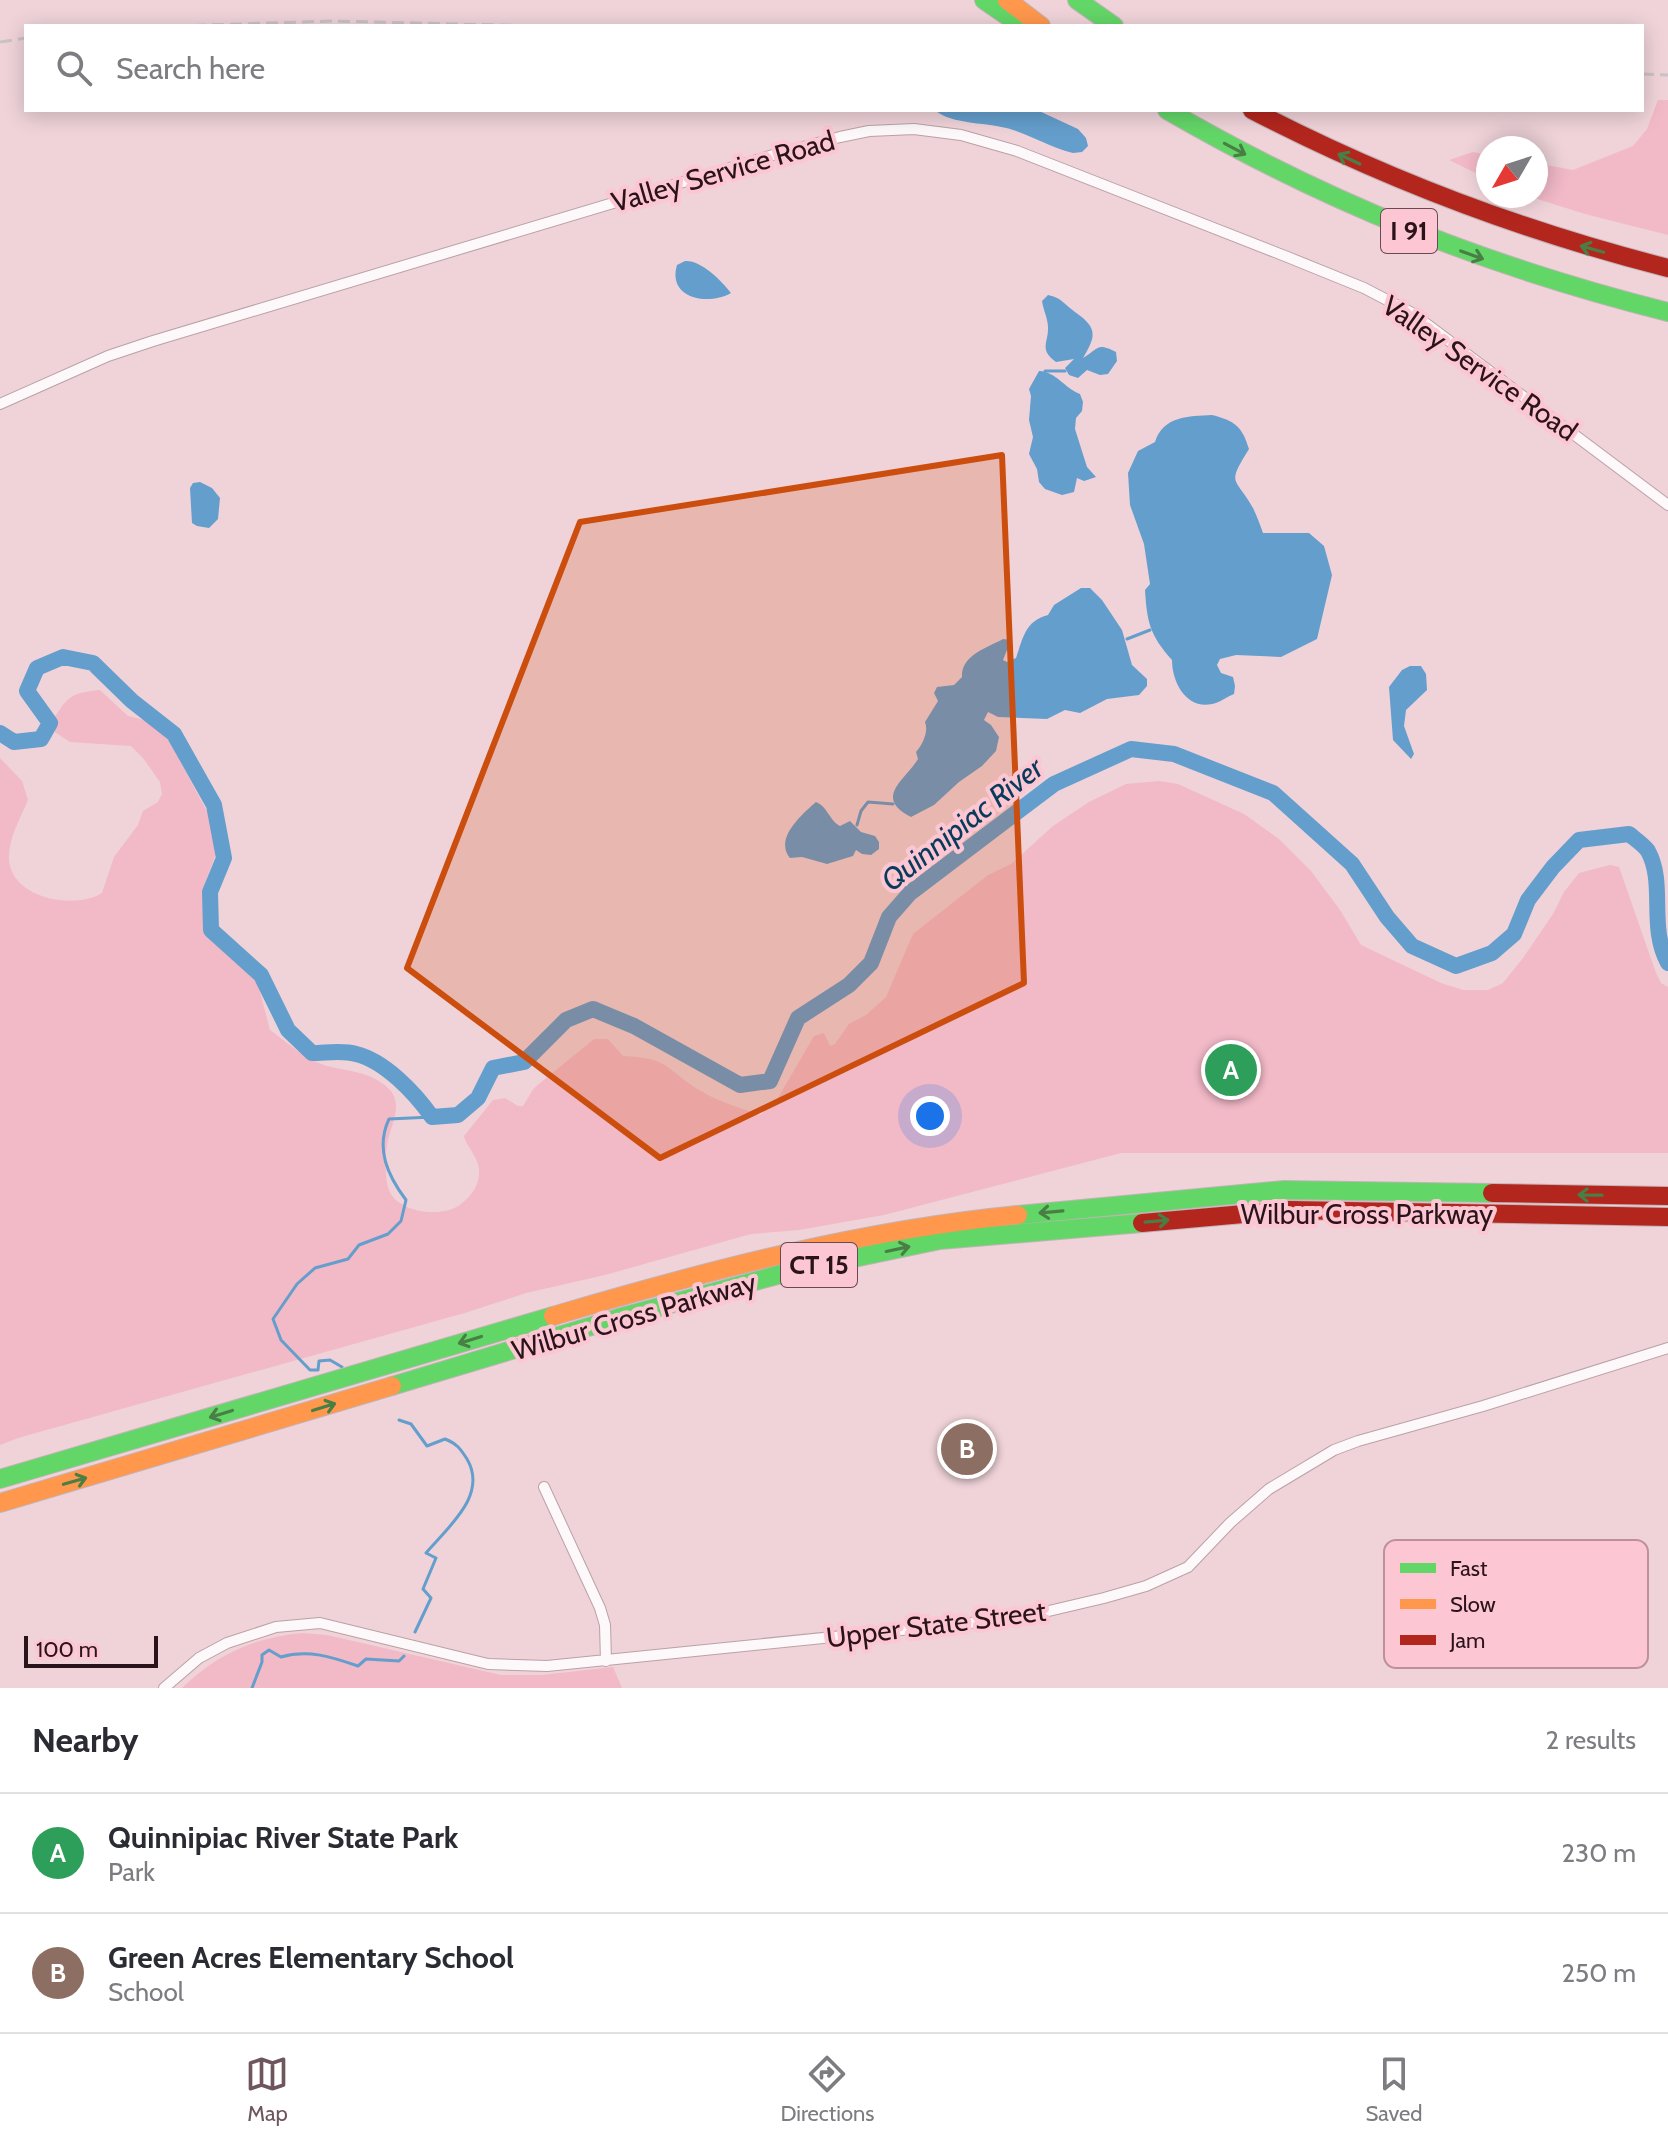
<!DOCTYPE html>
<html lang="en">
<head>
<meta charset="utf-8">
<style>
  :root { --surface:#fff; --page:#f7f7f7; --text:#2b2b33; --muted:#7c7c81; --line:#e1e1e2; --accent:#6f565d }
  body { margin:0; font-family:Cabin,sans-serif; background:var(--page); color:var(--text) }
  .compass { position:absolute; left:1476px; top:136px; width:72px; height:72px; border-radius:50%; background:var(--surface); box-shadow:0 4px 20px #0003; rotate:231deg }
  .scale { position:absolute; left:24px; bottom:20px; width:134px; box-sizing:border-box; padding-left:8px; border:4px solid #2a131a; border-top:0; font-size:22px; line-height:28px; white-space:nowrap; color:#2a131a; -webkit-text-stroke:6px #fcc6d3; paint-order:stroke }
  .you { position:absolute; left:930px; top:1116px; width:28px; height:28px; margin:-20px; border:6px solid #fff; border-radius:50%; background:#1a73e8; box-shadow:0 0 0 12px #1a73e833 }
  .badge { display:grid; place-items:center; width:52px; height:52px; border-radius:50%; background:var(--accent); color:#fff; font-size:26px; font-weight:700 }
  .pin { position:absolute; translate:-50% -50%; border:4px solid #fff; box-shadow:0 2px 8px #0006 }
  .list { margin:0; padding:0; list-style:none }
  h2 { display:flex; justify-content:space-between; align-items:center; height:104px; margin:0; padding:0 32px; font-size:34px }
  h2 small { font-size:26px; font-weight:400; color:var(--muted) }
  .list li { display:grid; grid-template-columns:52px 1fr auto; gap:24px; align-items:center; box-sizing:border-box; height:120px; padding:0 32px; border-top:2px solid var(--line) }
  .list b { display:block; font-size:30px; white-space:nowrap }
  .list p { margin:0; font-size:26px; white-space:nowrap; color:var(--muted) }
  .list em { font-size:26px; font-style:normal; color:var(--muted) }
  .icon { flex:none; width:44px; height:44px; fill:none; stroke:currentColor; stroke-width:2; stroke-linecap:round; stroke-linejoin:round }
  .map { position:relative; flex:none; width:1668px; height:1688px; overflow:hidden }
  .search { position:absolute; background:var(--surface); box-shadow:0 4px 20px #0003; left:24px; right:24px; top:24px; height:88px; display:flex; align-items:center; gap:20px; box-sizing:border-box; padding:0 28px; border-radius:0px; color:var(--muted); font-size:30px }
  .sheet { height:344px; background:var(--surface) }
  nav { display:flex; justify-content:space-around; align-items:center; box-sizing:border-box; height:112px; border-top:2px solid var(--line); background:var(--surface); font-size:22px; color:var(--muted) }
  nav a { display:grid; justify-items:center; gap:4px }
  nav .on { color:var(--accent) }
  .map>svg:first-child { display:block }
</style>
</head>
<body>
<div class="map">
<svg width="1668" height="1688" viewBox="0 0 1668 1688">
  <rect width="100%" height="100%" fill="#efd3d9"/>
  <path fill="#f2b9c7" d="M1658 100H1668V235L1585 214 1528 196H1536V163L1573 170 1633 146 1647 129Z
    M1473 152 1488 155V179L1449 160Z
    M100 690 128 716 160 724 209 815 219 829V846L204 885 210 928 228 949 247 963 258 984 270 1030C285 1041 303 1057 321 1064 345 1072 369 1070 388 1088 405 1104 390 1126 387 1145 385 1156 385 1176 388 1187 394 1213 443 1219 461 1204 476 1193 485 1175 475 1157 471 1149 466 1144 464 1136L493 1100 505 1098 518 1106H523L534 1088 594 1039H608L623 1056C672 1058 665 1070 701 1091 719 1102 741 1108 760 1115L778 1098 814 1036 824 1033 830 1046 835 1044 849 1024 866 1015 886 997 913 934 988 875 1011 864 1053 826 1089 802 1126 784 1159 781 1178 784 1244 814 1279 839 1311 871 1340 910 1361 945 1441 983 1463 990H1488L1503 983 1523 958 1553 914 1564 892 1579 873 1610 865 1619 867 1656 973 1661 983 1668 987V1153H1121L884 1215 799 1230 751 1234 605 1275 526 1293 468 1312 18 1438 0 1445V758L22 781 28 800C20 819 8 839 9 860 12 899 75 910 102 893L114 857 138 825 143 811 158 802 162 794 160 782 143 758 131 746 70 742 55 732 52 722C67 697 70 693 100 690Z
    M302 1633 327 1635 501 1675H542L613 1667 622 1688H182C217 1654 253 1638 302 1633Z"/>
  <path fill="#649ecc" d="M935 110H1037L1078 129 1086 138 1088 146 1082 152 1073 153C1052 148 1034 137 1013 130 991 122 950 125 935 110Z
    M685 261C701 260 721 280 731 293 708 306 667 299 677 265Z
    M1048 295C1062 298 1064 304 1075 312 1098 328 1096 336 1083 358 1099 349 1096 342 1116 352L1117 361 1108 374 1100 375 1087 370 1078 378 1069 375 1065 368 1074 359 1056 362C1038 349 1049 342 1048 327 1048 319 1043 309 1042 301Z
    M1039 371C1057 372 1064 388 1080 394L1083 402 1082 411 1076 418 1075 429 1087 467 1096 477 1084 481 1077 478 1074 492 1062 495 1045 489 1039 482 1037 469 1029 454 1033 437 1029 420 1031 396 1029 389Z
    M1212 415C1235 421 1242 426 1249 449 1226 486 1235 476 1253 508 1257 516 1260 525 1263 533H1309L1324 546 1332 575 1317 639 1281 657 1236 655 1220 659 1217 665 1221 673 1233 677 1235 686 1234 694C1228 696 1222 701 1216 703 1188 712 1172 684 1172 660 1150 635 1147 623 1145 590L1150 584 1144 544 1130 505 1128 473 1138 451 1155 442C1163 416 1189 416 1212 415Z
    M200 482 212 488 220 498 218 519 209 528 197 526 192 523 190 488 193 483Z
    M1081 588H1090L1102 600 1122 630 1132 665 1147 679V686L1139 695 1107 699 1080 713 1065 710 1047 719 998 717 988 712 984 720 991 725 999 737 996 751 982 766 959 782 934 805 911 817C873 798 905 780 918 759L916 752C922 745 929 732 925 722L938 701 934 693 937 687 954 685 962 677C961 655 987 648 1003 639L1011 640 1003 660 1007 662 1016 658C1023 638 1025 621 1048 615L1054 605Z
    M1410 666H1421L1426 674 1427 690 1406 710 1404 726 1414 754 1411 759 1393 740 1389 687 1402 670Z
    M816 802C828 807 829 820 840 826L850 821 861 832 875 836 879 842V849L871 855 862 854 856 850 853 856 827 864 802 857 790 858C774 839 801 815 816 802Z"/>
  <g fill="none" stroke-linecap="round" stroke-linejoin="round">
    <path stroke="#649ecc" stroke-width="3" d="M1045 371H1065
      M1127 639 1150 630
      M857 825 861 811 868 802 893 804
      M342 1367 330 1360 319 1361 318 1370H310L281 1340 273 1319 297 1284 315 1268 348 1259 359 1245 388 1234 401 1221 406 1200C388 1176 375 1149 389 1119L432 1117
      M399 1420 411 1424 427 1446 445 1439C457 1444 460 1448 467 1459 488 1495 449 1526 426 1553L436 1558 423 1589 431 1598 415 1632
      M252 1688 262 1662V1655L269 1650 281 1657C308 1649 332 1657 358 1666L366 1659 399 1661 404 1656"/>
    <path stroke="#649ecc" stroke-width="16" d="M0 733 14 742 41 739 50 723 27 691 37 668 63 657 93 663 132 701 174 734 214 805 224 858 210 892 211 930 261 975 288 1030 312 1053C326 1053 343 1050 356 1054 385 1061 415 1093 432 1117L458 1115 478 1098 493 1068 524 1062 566 1020 593 1009 634 1026 740 1085 770 1081 798 1018 849 985 871 963 889 917 910 893 1054 784 1131 749 1174 754 1273 793 1352 864 1387 917 1412 946 1456 966 1492 953 1514 934 1528 900 1553 867 1579 840 1629 834C1635 839 1644 845 1648 851 1666 884 1648 926 1668 963"/>
    <defs>
      <path id="street" d="M0 404 108 356 153 341 773 155 840 137 869 131 914 129 961 135 1017 151 1290 258 1364 288 1412 313 1668 505
        M544 1487 600 1608 605 1625 606 1661
        M164 1688 199 1658 227 1643 276 1627 320 1623 488 1664 547 1666 980 1622 1036 1614 1104 1598 1146 1586 1188 1567 1230 1523 1269 1489 1334 1450 1358 1441 1483 1406 1668 1348"/>
      <path id="fast" d="M984 0 1022 26
        M1077 0 1114 26
        M1167 110C1329 204 1486 266 1668 312
        M1018 1215 1284 1190 1492 1193
        M392 1386 618 1318 796 1270 940 1240 1142 1223
        M0 1479 553 1316"/>
      <path id="slow" d="M1007 0 1041 26
        M553 1316C705 1271 861 1230 1018 1215
        M0 1503 392 1386"/>
      <path id="jam" d="M1252 110C1385 179 1522 231 1668 268
        M1492 1193 1668 1196
        M1142 1223 1290 1210 1668 1217"/>
    </defs>
    <use href="#street" stroke="#baa1a7" stroke-width="12"/>
    <use href="#fast" stroke="#c2b3b7" stroke-width="20"/>
    <use href="#slow" stroke="#c2b3b7" stroke-width="20"/>
    <use href="#jam" stroke="#c2b3b7" stroke-width="20"/>
    <use href="#street" stroke="#fdf8f9" stroke-width="10"/>
    <use href="#fast" stroke="#63d668" stroke-width="18"/>
    <use href="#slow" stroke="#ff974d" stroke-width="18"/>
    <use href="#jam" stroke="#b3261e" stroke-width="18"/>
    <path stroke="#cac2c4" stroke-width="3" stroke-dasharray="12 6" stroke-linecap="butt" d="M176 26 332 21 542 26
      M0 42 26 38
      M1642 74 1668 75"/>
  </g>
  <defs><path id="oneway-shaft" d="M-6 0H5M1.5-3L5.5 0L1.5 3" fill="none" stroke-width="1.6" stroke-linecap="round" stroke-linejoin="round" transform="scale(2)"/></defs>
  <g stroke="#497e45">
    <use href="#oneway-shaft" transform="translate(1235 149) rotate(28)"/>
    <use href="#oneway-shaft" transform="translate(1349 159) rotate(-155)"/>
    <use href="#oneway-shaft" transform="translate(1592 249) rotate(-164)"/>
    <use href="#oneway-shaft" transform="translate(1472 255) rotate(20)"/>
    <use href="#oneway-shaft" transform="translate(1590 1195) rotate(-179)"/>
    <use href="#oneway-shaft" transform="translate(1051 1212) rotate(175)"/>
    <use href="#oneway-shaft" transform="translate(1157 1221) rotate(-5)"/>
    <use href="#oneway-shaft" transform="translate(898 1249) rotate(-12)"/>
    <use href="#oneway-shaft" transform="translate(470 1340) rotate(163)"/>
    <use href="#oneway-shaft" transform="translate(324 1407) rotate(-17)"/>
    <use href="#oneway-shaft" transform="translate(221 1414) rotate(163)"/>
    <use href="#oneway-shaft" transform="translate(75 1481) rotate(-16)"/>
  </g>
  <path fill="#cc4e0e" fill-opacity="0.2" stroke="#cc4e0e" stroke-width="6" stroke-linejoin="round" d="M1002 455 1024 983 660 1158 407 968 580 522Z"/>
  <g text-anchor="middle" dominant-baseline="central" stroke-width="8" stroke-linejoin="round" paint-order="stroke">
    <g fill="#fcc6d3" stroke="#694952" stroke-width="2">
      <rect x="1381" y="209" width="56" height="44" rx="6"/>
      <rect x="781" y="1243" width="76" height="44" rx="6"/>
    </g>
    <g font-size="26" font-weight="bold" fill="#2a131a">
      <text x="1409" y="231">I 91</text>
      <text x="819" y="1265">CT 15</text>
    </g>
    <g font-size="28" fill="#2a131a" stroke="#fcc6d3">
      <text transform="translate(723 171) rotate(-16)">Valley Service Road</text>
      <text transform="translate(1480 368) rotate(35)">Valley Service Road</text>
      <text x="1367" y="1214">Wilbur Cross Parkway</text>
      <text transform="translate(634 1316) rotate(-16)">Wilbur Cross Parkway</text>
      <text transform="translate(936 1624) rotate(-7)">Upper State Street</text>
    </g>
    <g font-size="30" font-style="italic" fill="#083b5b" stroke="#fcc6d3">
      <text transform="translate(962 824) rotate(-38)">Quinnipiac River</text>
    </g>
  </g>
  <rect x="1384" y="1540" width="264" height="128" rx="12" fill="#fcc6d3" stroke="#bd909c" stroke-width="2"/>
  <rect x="1400" y="1563" width="36" height="10" fill="#63d668"/>
  <rect x="1400" y="1599" width="36" height="10" fill="#ff974d"/>
  <rect x="1400" y="1635" width="36" height="10" fill="#b3261e"/>
  <g font-size="22" fill="#2a131a">
    <text x="1450" y="1576">Fast</text>
    <text x="1450" y="1612">Slow</text>
    <text x="1450" y="1648">Jam</text>
  </g>
</svg>
<svg class="compass" viewBox="-18 -18 36 36"><path d="M0-13l5 13h-10z" fill="#e53935"/><path d="M0 13l5-13h-10z" fill="#7c7c81"/></svg>
<div class="scale">100 m</div>
<div class="you"></div>
<div class="pin badge" style="left:1231px;top:1070px;background:#2e9e5b">A</div>
<div class="pin badge" style="left:967px;top:1449px;background:#8d6e63">B</div>
<div class="search"><svg class="icon" aria-label="search" viewBox="0 0 24 24"><circle cx="10" cy="10" r="6"/><path d="M15 15l6 6"/></svg>Search here</div>
</div>
<section class="sheet">
<h2>Nearby<small>2 results</small></h2>
<ul class="list">
<li><span class="badge" style="background:#2e9e5b">A</span><div><b>Quinnipiac River State Park</b><p>Park</p></div><em>230 m</em></li>
<li><span class="badge" style="background:#8d6e63">B</span><div><b>Green Acres Elementary School</b><p>School</p></div><em>250 m</em></li>
</ul>
</section>
<nav>
<a class="on"><svg class="icon" aria-label="map" viewBox="0 0 24 24"><path d="M3 6l6-2 6 2 6-2v14l-6 2-6-2-6 2zM9 4v14M15 6v14"/></svg>Map</a>
<a><svg class="icon" aria-label="directions" viewBox="0 0 24 24"><path d="M12 3l9 9-9 9-9-9zM9 14v-3h6M13 9l2 2-2 2"/></svg>Directions</a>
<a><svg class="icon" aria-label="saved" viewBox="0 0 24 24"><path d="M7 4h10v16l-5-4-5 4z"/></svg>Saved</a>
</nav>
</body>
</html>
